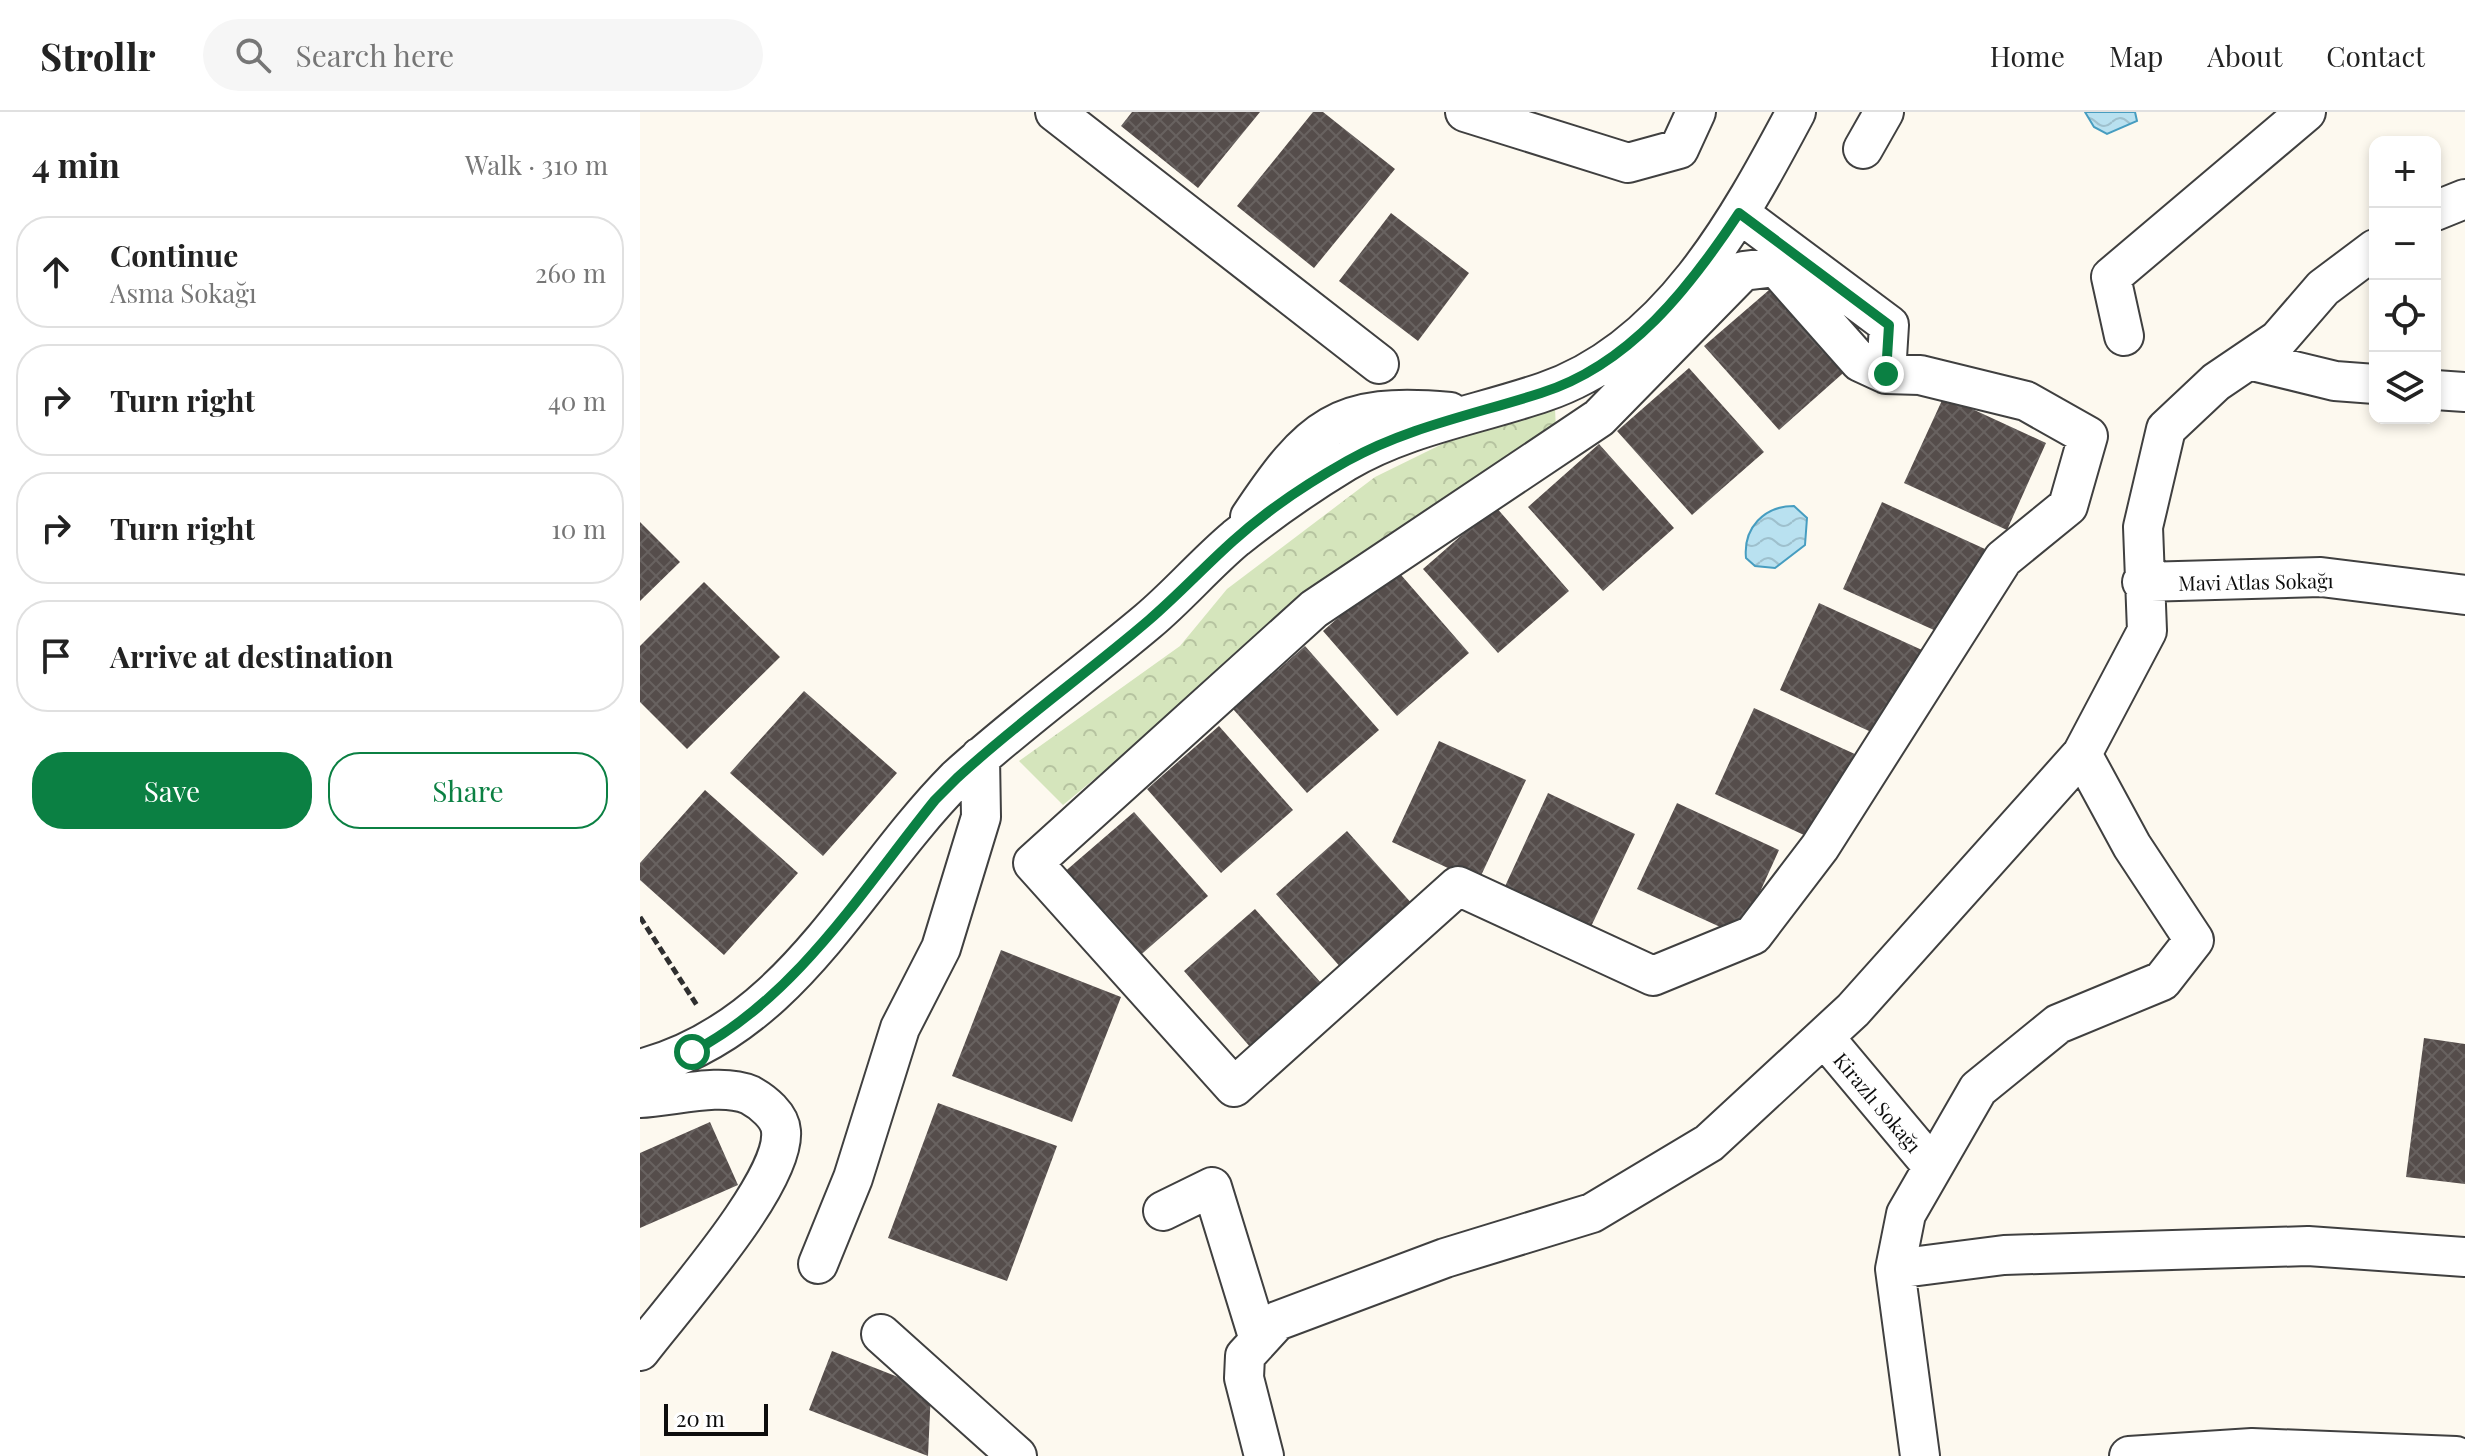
<!DOCTYPE html>
<html lang="en">
<head>
<meta charset="utf-8">
<style>
  :root { --surface:#fff; --page:#f6f6f6; --text:#222; --muted:#767676; --line:#e0e0e0; --accent:#0b8043 }
  body { margin:0; font-family:"Playfair Display",serif; background:var(--page); color:var(--text) }
  .controls { position:absolute; right:24px; top:24px; display:grid; overflow:hidden; border-radius:16px; box-shadow:0 4px 12px #0003 }
  .controls button { width:72px; height:72px; display:grid; place-items:center; padding:0; border:0; border-bottom:2px solid var(--line); background:var(--surface); color:var(--text); font:40px sans-serif }
  .scale { position:absolute; left:24px; bottom:20px; width:104px; box-sizing:border-box; padding-left:8px; border:4px solid #0d0d0d; border-top:0; font-size:22px; line-height:28px; white-space:nowrap; color:#0d0d0d; -webkit-text-stroke:6px #fff; paint-order:stroke }
  .stop { position:absolute; width:24px; height:24px; margin:-18px; border:6px solid #0b8043; border-radius:50%; background:#fff }
  .stop.end { background:#0b8043; border-color:#fff; box-shadow:0 2px 8px #0008 }
  .list { margin:0; padding:0; list-style:none }
  h2 { display:flex; justify-content:space-between; align-items:center; height:104px; margin:0; padding:0 32px; font-size:34px }
  h2 small { font-size:26px; font-weight:400; color:var(--muted) }
  .list li { display:grid; grid-template-columns:52px 1fr auto; gap:24px; align-items:center; box-sizing:border-box; height:112px; margin:0 16px 16px; padding:0 16px; border:2px solid var(--line); border-radius:32px }
  .list b { display:block; font-size:30px; white-space:nowrap }
  .list p { margin:0; font-size:26px; white-space:nowrap; color:var(--muted) }
  .list em { font-size:26px; font-style:normal; color:var(--muted) }
  .actions { display:flex; gap:16px; padding:24px 32px }
  .actions a { flex:1; padding:18px 0; border:2px solid var(--accent); border-radius:32px; text-align:center; font-size:28px; color:var(--accent) }
  .actions .main { background:var(--accent); color:#fff }
  .icon { flex:none; width:44px; height:44px; fill:none; stroke:currentColor; stroke-width:2; stroke-linecap:round; stroke-linejoin:round }
  .map { position:relative; flex:none; width:1825px; height:1344px; overflow:hidden }
  header { display:flex; align-items:center; gap:48px; box-sizing:border-box; height:112px; padding:0 40px; background:var(--surface); border-bottom:2px solid var(--line) }
  header strong { font-size:38px }
  nav { display:flex; gap:44px; margin-inline-start:auto; font-size:28px }
  .search { width:560px; height:72px; background:var(--page); display:flex; align-items:center; gap:20px; box-sizing:border-box; padding:0 28px; border-radius:44px; color:var(--muted); font-size:30px }
  main { display:flex }
  aside { flex:1; background:var(--surface) }
  .map>svg:first-child { display:block }
</style>
</head>
<body>
<header>
<strong>Strollr</strong>
<div class="search"><svg class="icon" aria-label="search" viewBox="0 0 24 24"><circle cx="10" cy="10" r="6"/><path d="M15 15l6 6"/></svg>Search here</div>
<nav><a>Home</a><a>Map</a><a>About</a><a>Contact</a></nav>
</header>
<main>
<aside>
<h2>4 min<small>Walk · 310 m</small></h2>
<ul class="list">
<li><svg class="icon" aria-label="ahead" viewBox="0 0 24 24"><path d="M12 20V5M6 11l6-6 6 6"/></svg><div><b>Continue</b><p>Asma Sokağı</p></div><em>260 m</em></li>
<li><svg class="icon" aria-label="right" viewBox="0 0 24 24"><path d="M7 20v-9h11M14 6l5 5-5 5"/></svg><div><b>Turn right</b></div><em>40 m</em></li>
<li><svg class="icon" aria-label="right" viewBox="0 0 24 24"><path d="M7 20v-9h11M14 6l5 5-5 5"/></svg><div><b>Turn right</b></div><em>10 m</em></li>
<li><svg class="icon" aria-label="arrive" viewBox="0 0 24 24"><path d="M6 21V4h12l-3 4 3 4H6"/></svg><div><b>Arrive at destination</b></div></li>
</ul>
<div class="actions"><a class="main">Save</a><a>Share</a></div>
</aside>
<div class="map">
<svg width="1825" height="1344" viewBox="0 0 1825 1344">
  <defs>
    <pattern id="park-crowns" width="20" height="18" patternUnits="userSpaceOnUse" patternTransform="scale(2)"><rect width="20" height="18" fill="#d5e5bc"/><path d="M2 6a3 3 0 1 1 6 0M12 15a3 3 0 1 1 6 0" fill="none" stroke="#b6c3a0"/></pattern>
    <pattern id="water-waves" width="16" height="10" patternUnits="userSpaceOnUse" patternTransform="scale(2)"><rect width="16" height="10" fill="#b9e1f0"/><path d="M0 5q4-4 8 0t8 0" fill="none" stroke="#9ec0cd"/></pattern>
    <pattern id="building-cross-hatch" width="8" height="8" patternUnits="userSpaceOnUse" patternTransform="scale(2)"><rect width="8" height="8" fill="#554d4b"/><path d="M0 0l8 8M0 8l8-8" fill="none" stroke="#686260"/></pattern>
  </defs>
  <rect width="100%" height="100%" fill="#fdf9ef"/>
  <path fill="url(#park-crowns)" d="M915 296 916 319 615 534 423 693 379 649 540 534 587 477 735 365 841 313Z"/>
  <path fill="url(#water-waves)" stroke="#479dc0" stroke-width="2" d="M1445 0H1495L1497 9 1467 22 1454 15Z
    M1154 394 1167 406 1165 433 1135 456 1115 454 1106 446C1103 416 1124 394 1154 394Z"/>
  <path fill="url(#building-cross-hatch)" d="M492 0H620L558 76 481 14Z
    M673 0H683L755 57 674 156 597 94Z
    M751 101 829 161 778 229 699 169Z
    M1136 172 1210 255 1139 318 1064 234Z
    M1049 256 1124 340 1052 403 977 319Z
    M1304 284 1406 331 1367 418 1264 371Z
    M959 332 1034 416 963 479 888 395Z
    M1242 390 1345 437 1305 523 1203 477Z
    M855 394 929 479 858 541 783 457Z
    M0 410 40 450 0 489Z
    M755 456 829 541 757 604 683 519Z
    M64 470 140 545 47 637 0 590V534Z
    M1179 491 1282 538 1242 625 1140 578Z
    M665 534 739 618 667 681 593 597Z
    M164 579 257 661 183 744 90 661Z
    M1114 596 1217 643 1177 729 1075 682Z
    M579 614 653 698 581 761 507 677Z
    M799 629 886 668 838 770 752 730Z
    M65 678 158 761 84 843 0 768V751Z
    M908 681 995 722 947 823 861 783Z
    M1037 691 1139 738 1100 824 997 777Z
    M494 700 568 784 496 847 422 762Z
    M707 719 782 803 710 866 636 782Z
    M615 797 690 881 618 944 544 859Z
    M361 838 481 885 432 1010 312 964Z
    M1784 926 1825 932V1072L1766 1065Z
    M298 991 417 1034 367 1169 248 1126Z
    M70 1010 98 1073 0 1116V1041Z
    M192 1239 291 1278 288 1344 169 1298Z"/>
  <g fill="none" stroke-linecap="round" stroke-linejoin="round">
    <defs>
      <path id="minor" d="M415 0 739 252
        M825 0 988 51 1039 37 1056 0
        M1223 37 1244 0
        M1795 99 1825 87
        M1099 101 1249 213 1246 262 1220 250 1136 155 1103 159 959 306 674 497 393 751 594 975 818 774 1013 864 1113 823 1180 735 1363 447 1428 394 1448 324 1386 289 1280 263 1246 262
        M1484 224 1471 165 1666 0
        M1609 248 1695 269 1735 272
        M1795 278 1825 280
        M610 405C670 315 698 289 810 300
        M1502 470 1681 465 1825 483
        M1184 925 1293 1055
        M0 957C152 917 214 770 317 666 378 611 445 562 508 509 539 483 565 452 596 426 630 399 667 373 705 350 766 314 837 303 904 280 1028 238 1098 109 1156 0
        M0 986C32 985 80 970 110 983 123 990 140 1004 141 1019 146 1070 34 1194 0 1239
        M523 1099 572 1075 619 1228
        M178 1152 213 1066 260 916 301 836 341 705 340 645
        M1255 1157 1266 1102 1338 977 1418 912 1522 869 1554 828 1492 734 1442 642
        M241 1222 377 1344
        M624 1344 604 1266 605 1244 637 1209 805 1146 952 1101 1069 1031 1213 898 1442 642 1507 519 1503 415 1526 317 1576 270 1638 228 1683 176 1735 137
        M1280 1344 1255 1157 1364 1143 1668 1134 1825 1145
        M1489 1344 1612 1336 1816 1344"/>
    </defs>
    <use href="#minor" stroke="#404040" stroke-width="42"/>
    <path stroke="#2f2f2f" stroke-width="5" stroke-dasharray="8 4" stroke-linecap="butt" d="M0 805 58 895"/>
    <use href="#minor" stroke="#fff" stroke-width="38"/>
  </g>
  <g fill="none" stroke-linecap="round" stroke-linejoin="round">
    <path stroke="#0b8043" stroke-width="10" d="M52 940C156 886 223 777 295 688L317 666C378 610 446 562 509 508 538 483 564 455 593 429 626 399 668 371 707 349 768 315 836 302 901 281 990 253 1050 175 1099 101L1249 213 1246 262"/>
  </g>
  <g text-anchor="middle" dominant-baseline="central" stroke-width="8" stroke-linejoin="round" paint-order="stroke">
    <g font-size="20" fill="#0d0d0d" stroke="#fff">
      <text transform="translate(1616 469) rotate(-1)">Mavi Atlas Sokağı</text>
      <text transform="translate(1238 990) rotate(50)">Kirazlı Sokağı</text>
    </g>
  </g>
</svg>
<div class="controls">
<button>+</button>
<button>−</button>
<button><svg class="icon" aria-label="locate" viewBox="0 0 24 24"><circle cx="12" cy="12" r="6"/><path d="M12 2v4M12 18v4M2 12h4M18 12h4"/></svg></button>
<button><svg class="icon" aria-label="layers" viewBox="0 0 24 24"><path d="M12 4l9 5-9 5-9-5zM3 14l9 5 9-5"/></svg></button>
</div>
<div class="scale">20 m</div>
<div class="stop" style="left:52px;top:940px"></div>
<div class="stop end" style="left:1246px;top:262px"></div>
</div>
</main>
</body>
</html>
